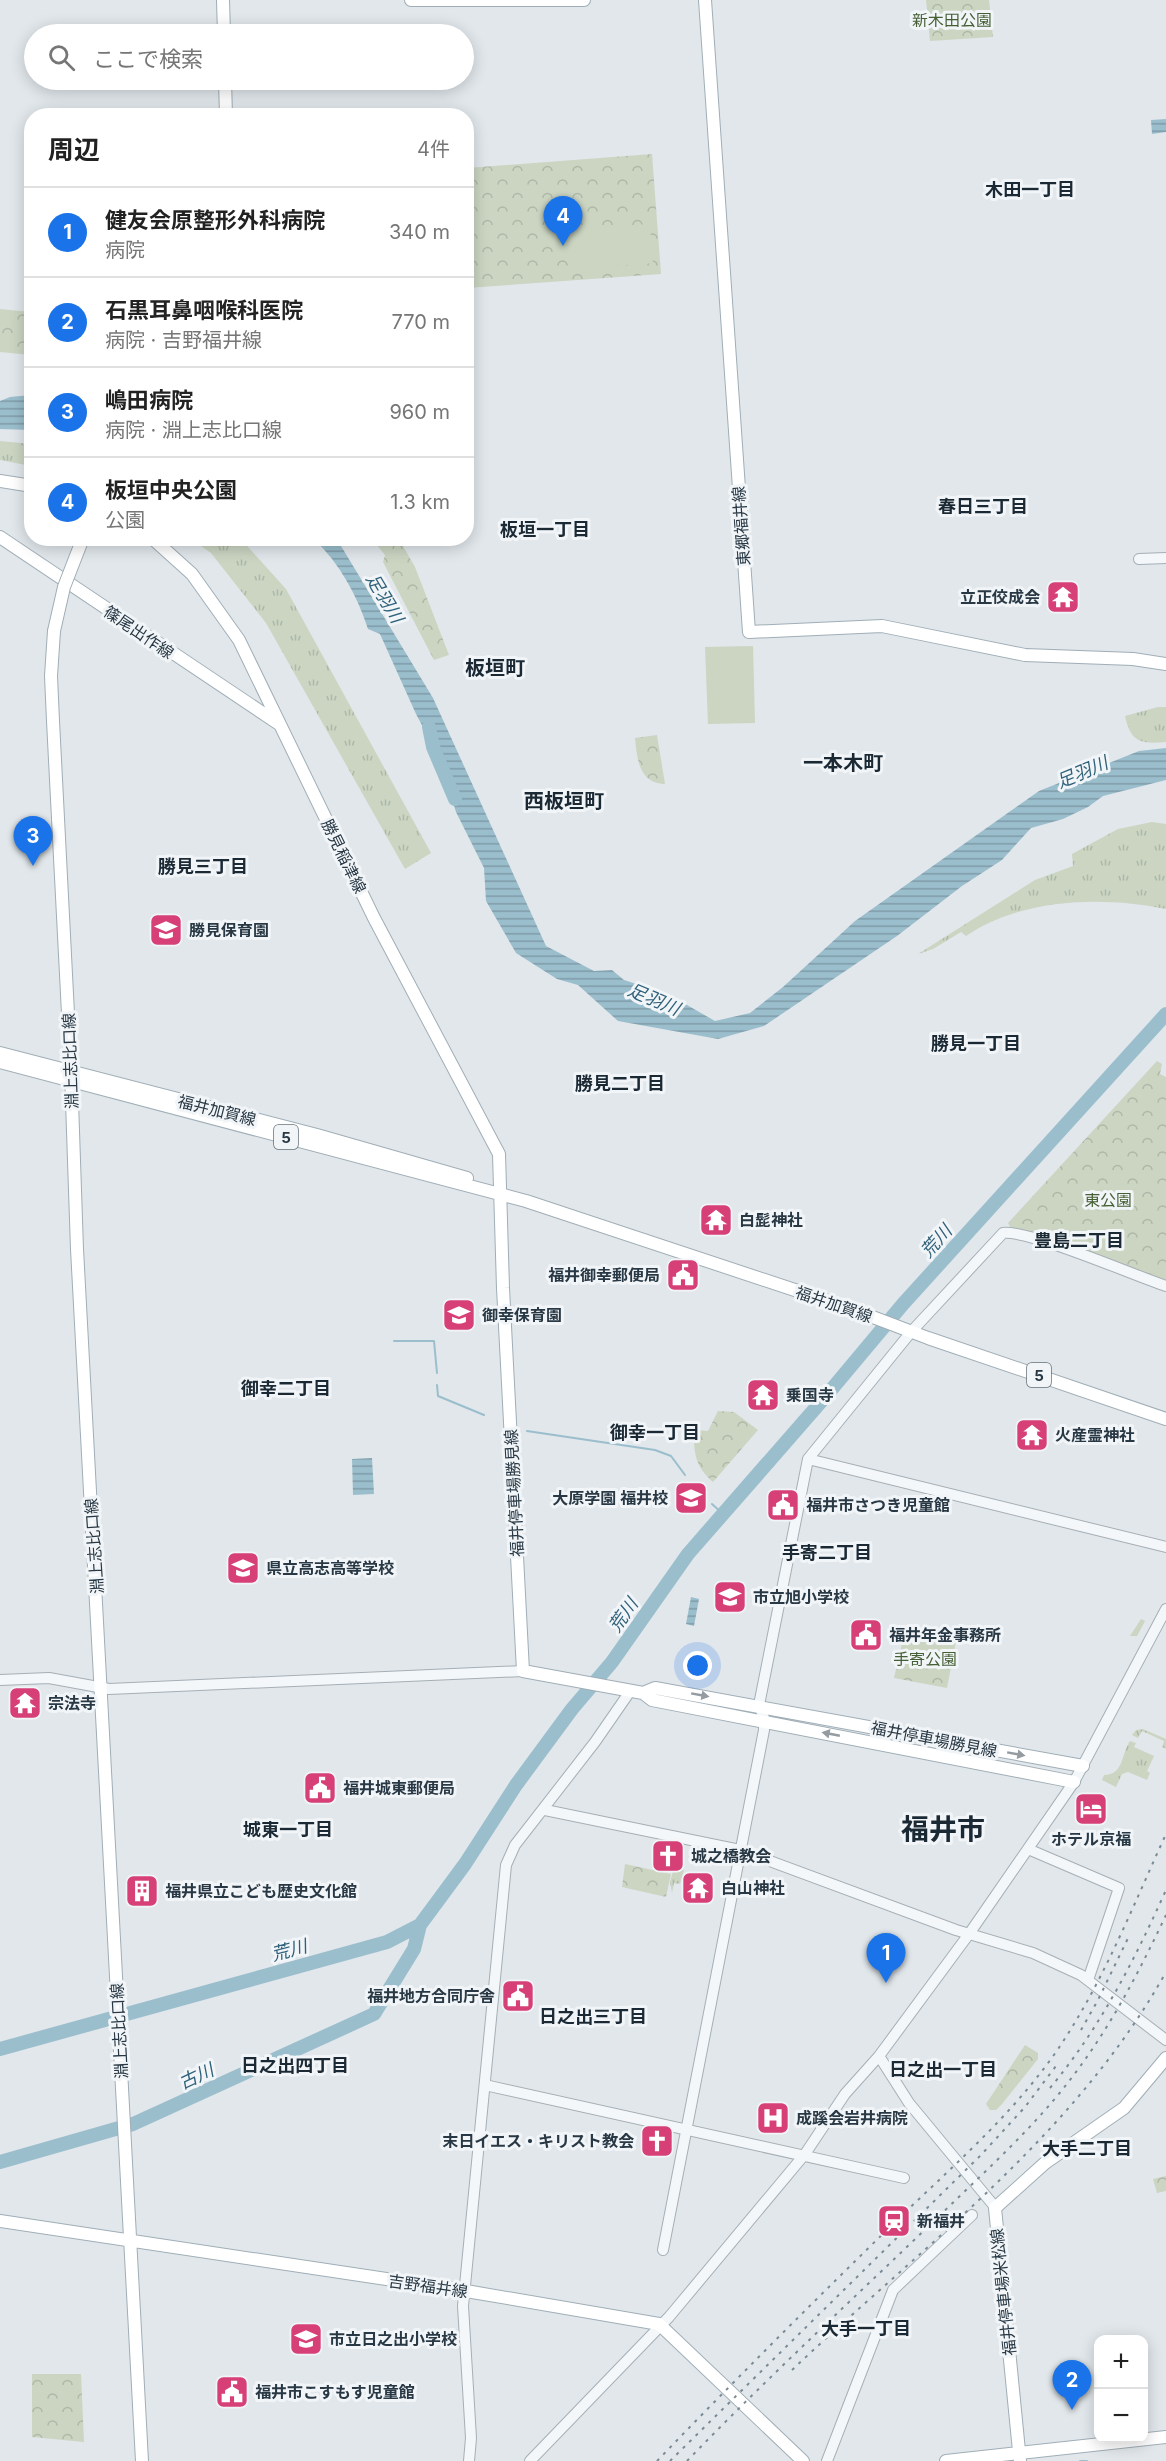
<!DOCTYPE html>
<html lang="ja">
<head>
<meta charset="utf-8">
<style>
  :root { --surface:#fff; --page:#f2f2f2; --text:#222; --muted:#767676; --line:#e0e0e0; --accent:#1a73e8 }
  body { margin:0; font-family:Inter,"Noto Sans JP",sans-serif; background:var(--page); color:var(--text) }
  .controls { position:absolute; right:18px; bottom:18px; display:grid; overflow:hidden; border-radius:12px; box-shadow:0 3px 15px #0003 }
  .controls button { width:54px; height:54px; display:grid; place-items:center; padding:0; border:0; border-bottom:2px solid var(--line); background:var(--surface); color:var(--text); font:30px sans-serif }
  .you { position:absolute; left:698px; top:1666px; width:21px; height:21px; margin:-15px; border:4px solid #fff; border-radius:50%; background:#1a73e8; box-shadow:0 0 0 9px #1a73e833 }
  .badge { display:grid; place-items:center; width:39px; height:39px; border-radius:50%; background:var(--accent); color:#fff; font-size:20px; font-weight:700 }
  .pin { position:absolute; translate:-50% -50px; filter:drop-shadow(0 2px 3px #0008) }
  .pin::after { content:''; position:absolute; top:32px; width:21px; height:18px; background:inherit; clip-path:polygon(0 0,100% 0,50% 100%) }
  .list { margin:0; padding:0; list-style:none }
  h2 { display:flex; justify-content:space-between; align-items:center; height:78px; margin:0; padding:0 24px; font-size:26px }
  h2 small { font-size:20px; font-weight:400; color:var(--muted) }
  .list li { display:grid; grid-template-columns:39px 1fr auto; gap:18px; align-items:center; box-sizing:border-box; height:90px; padding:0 24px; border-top:2px solid var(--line) }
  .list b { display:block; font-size:22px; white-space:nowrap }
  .list p { margin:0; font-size:20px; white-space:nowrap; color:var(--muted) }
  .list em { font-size:20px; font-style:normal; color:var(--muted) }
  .icon { flex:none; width:33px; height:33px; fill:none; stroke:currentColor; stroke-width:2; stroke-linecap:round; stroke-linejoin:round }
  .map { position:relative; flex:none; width:1166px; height:2461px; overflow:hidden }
  .search { position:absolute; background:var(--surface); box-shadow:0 3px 15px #0003; left:24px; top:24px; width:450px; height:66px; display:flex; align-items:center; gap:15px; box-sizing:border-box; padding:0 21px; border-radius:33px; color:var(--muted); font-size:22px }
  .panel { position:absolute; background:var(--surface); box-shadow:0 3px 15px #0003; left:24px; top:108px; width:450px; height:438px; border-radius:24px }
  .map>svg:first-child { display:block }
</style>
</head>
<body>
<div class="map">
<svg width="1166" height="2461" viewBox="0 0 1166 2461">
  <defs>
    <pattern id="grass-tufts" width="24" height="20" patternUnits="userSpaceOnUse" patternTransform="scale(1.5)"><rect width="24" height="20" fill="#cbd5c2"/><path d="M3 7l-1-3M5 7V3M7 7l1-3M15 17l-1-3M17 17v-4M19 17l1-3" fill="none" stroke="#aeb8a8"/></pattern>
    <pattern id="forest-crowns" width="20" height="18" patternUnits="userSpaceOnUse" patternTransform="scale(1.5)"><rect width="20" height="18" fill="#cbd5c2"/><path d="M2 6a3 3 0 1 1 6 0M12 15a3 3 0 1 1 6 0" fill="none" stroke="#aeb8a8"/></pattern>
    <pattern id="water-rules" width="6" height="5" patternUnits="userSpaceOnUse" patternTransform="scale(1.5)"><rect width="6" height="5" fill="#9bbecd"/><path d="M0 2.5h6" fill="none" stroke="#7e9ba8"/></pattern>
  </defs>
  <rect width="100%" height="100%" fill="#e1e7eb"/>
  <path fill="url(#grass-tufts)" d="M0 441 31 444V466L0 460Z
    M191 539H241L286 589 431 853 405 869 266 623 211 553Z
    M1158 707H1166V742C1141 744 1131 743 1125 716Z
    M1152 822 1166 824V909C1103 896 1021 898 966 936L961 932 933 949 918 954 1035 880 1073 866 1072 854 1118 829Z
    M1143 1729 1166 1739V1749L1162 1747 1164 1741 1142 1731 1138 1738 1132 1735 1136 1730Z
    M1130 1741 1136 1743 1134 1747 1154 1756 1147 1771 1150 1773 1147 1780 1128 1772 1122 1774 1116 1787 1102 1780 1104 1775C1124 1775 1121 1754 1130 1741Z
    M674 1868 684 1870 680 1884 674 1883 672 1893 670 1882Z"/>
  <path fill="url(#forest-crowns)" d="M926 0H989L993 37 930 41Z
    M652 154 661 274 467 288V168Z
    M0 309 31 312V355L0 352Z
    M372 539H399L415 567 449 655 434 660 383 562 385 555Z
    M657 735 665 784H666C639 784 637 759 635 738Z
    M1157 1061 1162 1064 1160 1074 1166 1077V1282L1011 1228 1008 1223Z
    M718 1411 734 1412 758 1430 713 1482C694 1465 695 1454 693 1430L708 1431Z
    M1141 1619 1145 1621 1137 1636H1130Z
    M905 1630 956 1641 947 1688 894 1678Z
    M625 1864 671 1874 666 1897 622 1887Z
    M1025 2045 1038 2053V2059L1002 2104 996 2110H990L986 2104Z
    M1166 2176V2191L1157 2193 1153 2179Z
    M32 2374H81L84 2442 32 2437Z"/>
  <path fill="#cbd5c2" d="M650 224 653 263 572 269 568 229Z
    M753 646 755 723 708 724 705 647Z"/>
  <path fill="url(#water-rules)" d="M1166 119V132L1152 134 1151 120Z
    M31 395V430L0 429V401L10 397Z
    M314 539H333L341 546 433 698 546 946 594 971 612 970 624 980 664 993 673 1000 687 1005 715 1021 750 1013 783 987 855 921 1039 791 1139 751 1166 748V780L1103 796 1088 807 1063 819 1031 828 1002 860 962 886 897 936 764 1026 718 1039 618 1021 578 985 557 979 516 953 486 901 484 868 456 812 438 755 416 714 380 634 368 629C357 595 340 564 314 539Z
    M372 1458 374 1494 353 1495 352 1459Z
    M691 1597 699 1599 694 1626 686 1624Z"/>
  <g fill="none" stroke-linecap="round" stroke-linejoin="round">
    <path stroke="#9bbecd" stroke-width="2" d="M394 1341H434L437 1373
      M437 1385 438 1396 484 1415
      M527 1431 655 1450 671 1456 685 1475
      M712 1504 722 1513
      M1080 2461H1087"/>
    <path stroke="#9bbecd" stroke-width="14" d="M429 727 433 747 455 799
      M0 2049 387 1942 420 1925 465 1864 516 1785 572 1709 612 1662 688 1554 826 1396 903 1304 1166 1014
      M0 2162 133 2124 374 2014 414 1949 420 1925"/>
    <defs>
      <path id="minor" d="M1139 559 1166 558
        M808 1459 1166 1547
        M0 1680 49 1678 109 1689 523 1671
        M545 1810 740 1850 956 1930 1033 1953 1081 1975 1166 2040
        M1028 1849 1119 1888 1088 1980
        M485 2085 904 2178
        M995 2207 909 2103 879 2056 969 1934 1074 1782 1166 1609
        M663 2250 764 1730V1718L759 1705 808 1459 911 1332 1003 1233C1030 1230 1133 1275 1166 1286
        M469 2461 471 2438 463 2306 506 1865 515 1845 595 1742 631 1690
        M530 2461 669 2317 805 2154 845 2094 879 2056
        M827 2461 893 2290 972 2215"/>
      <path id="major" d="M223 0 224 34
        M411 0H584
        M705 0 749 632 882 626 1025 655 1133 659 1166 664
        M225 80 226 116
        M0 481 32 486
        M0 537 279 724
        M152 538 192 574 239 640 374 918 499 1154 503 1288 523 1671 643 1693 652 1700 1074 1782
        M54 631 51 676 53 721 71 1072 77 1249 142 2461
        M0 1053 317 1135 467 1178
        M0 1062 526 1201 849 1308 928 1338 1166 1419
        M643 1693 655 1688 1083 1766
        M0 2221 466 2291 659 2324 803 2461
        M946 2461 1166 2437
        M1020 2461 995 2208 1045 2163 1124 2108 1166 2058"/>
    </defs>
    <use href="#minor" stroke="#a6afb6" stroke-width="12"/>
    <use href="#major" stroke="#a0aeb7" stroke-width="14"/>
    <use href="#minor" stroke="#f4f7f9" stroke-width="10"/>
    <use href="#major" stroke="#fff" stroke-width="12"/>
    <path stroke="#7a8a95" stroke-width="2" stroke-dasharray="3 6" stroke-linecap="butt" d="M1081 2030 1098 2000 1130 1934
      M1050 2088C1100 2028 1134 1961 1166 1890
      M792 2370C925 2244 1075 2135 1166 1972
      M657 2461C734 2381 812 2303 891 2226 948 2170 1009 2119 1056 2052 1102 1985 1132 1908 1166 1834
      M670 2461 981 2155 1025 2107 1059 2062
      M687 2461C767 2378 852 2300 935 2220 982 2174 1033 2129 1073 2076 1111 2026 1139 1972 1166 1915"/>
    <defs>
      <path id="major-bridge" d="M54 631 64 587 83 538"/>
    </defs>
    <use href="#major-bridge" stroke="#a0aeb7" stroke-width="14" stroke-linecap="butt"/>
    <use href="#major-bridge" stroke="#fff" stroke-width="12"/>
  </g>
  <defs><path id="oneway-solid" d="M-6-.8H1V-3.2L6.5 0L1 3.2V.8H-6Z" transform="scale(1.5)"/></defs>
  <g fill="#949ca2">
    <use href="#oneway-solid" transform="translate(700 1695) rotate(10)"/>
    <use href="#oneway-solid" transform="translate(831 1734) rotate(-169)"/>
    <use href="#oneway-solid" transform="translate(1016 1754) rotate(10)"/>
  </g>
  <defs>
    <symbol id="temple-square" viewBox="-11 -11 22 22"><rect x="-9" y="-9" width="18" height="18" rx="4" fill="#d64077" stroke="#f1f5f8"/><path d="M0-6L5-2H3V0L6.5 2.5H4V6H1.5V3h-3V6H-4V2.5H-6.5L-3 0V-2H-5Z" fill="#fff"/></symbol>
    <symbol id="school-square" viewBox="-11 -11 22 22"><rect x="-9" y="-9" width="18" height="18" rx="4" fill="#d64077" stroke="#f1f5f8"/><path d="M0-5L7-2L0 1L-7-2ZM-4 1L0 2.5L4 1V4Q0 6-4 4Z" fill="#fff"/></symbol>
    <symbol id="civic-square" viewBox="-11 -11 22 22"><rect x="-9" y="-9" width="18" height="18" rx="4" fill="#d64077" stroke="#f1f5f8"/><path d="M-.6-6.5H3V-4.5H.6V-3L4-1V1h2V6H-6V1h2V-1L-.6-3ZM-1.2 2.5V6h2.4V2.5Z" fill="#fff"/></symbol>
    <symbol id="hotel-square" viewBox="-11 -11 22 22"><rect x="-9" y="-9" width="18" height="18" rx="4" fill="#d64077" stroke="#f1f5f8"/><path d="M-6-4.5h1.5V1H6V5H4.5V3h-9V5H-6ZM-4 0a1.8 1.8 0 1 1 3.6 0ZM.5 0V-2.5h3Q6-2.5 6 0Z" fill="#fff"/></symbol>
    <symbol id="church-square" viewBox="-11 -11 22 22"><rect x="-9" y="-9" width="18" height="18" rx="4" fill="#d64077" stroke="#f1f5f8"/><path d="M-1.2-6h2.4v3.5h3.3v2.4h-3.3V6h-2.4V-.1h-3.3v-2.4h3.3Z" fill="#fff"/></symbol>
    <symbol id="building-square" viewBox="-11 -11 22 22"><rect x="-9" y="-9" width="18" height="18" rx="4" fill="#d64077" stroke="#f1f5f8"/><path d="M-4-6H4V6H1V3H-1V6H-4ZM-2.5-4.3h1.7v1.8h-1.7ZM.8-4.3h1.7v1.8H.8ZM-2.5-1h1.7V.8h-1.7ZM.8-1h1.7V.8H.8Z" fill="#fff"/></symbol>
    <symbol id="hospital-square" viewBox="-11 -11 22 22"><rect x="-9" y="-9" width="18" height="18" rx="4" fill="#d64077" stroke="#f1f5f8"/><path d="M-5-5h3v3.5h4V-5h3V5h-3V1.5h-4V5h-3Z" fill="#fff"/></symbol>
    <symbol id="station-square" viewBox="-11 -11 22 22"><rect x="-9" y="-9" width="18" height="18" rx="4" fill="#d64077" stroke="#f1f5f8"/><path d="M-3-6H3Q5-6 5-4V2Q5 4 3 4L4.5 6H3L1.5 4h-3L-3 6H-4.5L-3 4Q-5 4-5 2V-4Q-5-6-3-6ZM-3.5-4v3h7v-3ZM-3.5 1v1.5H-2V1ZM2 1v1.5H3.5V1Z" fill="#fff"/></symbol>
  </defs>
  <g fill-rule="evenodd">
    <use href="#temple-square" x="1044" y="578" width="38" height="38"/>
    <use href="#school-square" x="147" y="911" width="38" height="38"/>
    <use href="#temple-square" x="697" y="1201" width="38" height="38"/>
    <use href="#civic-square" x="664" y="1256" width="38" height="38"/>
    <use href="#school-square" x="440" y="1296" width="38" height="38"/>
    <use href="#temple-square" x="744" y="1376" width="38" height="38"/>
    <use href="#temple-square" x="1013" y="1416" width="38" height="38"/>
    <use href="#school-square" x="672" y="1479" width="38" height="38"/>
    <use href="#civic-square" x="764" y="1486" width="38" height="38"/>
    <use href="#school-square" x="224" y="1549" width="38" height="38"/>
    <use href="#school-square" x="711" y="1578" width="38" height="38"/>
    <use href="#civic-square" x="847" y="1616" width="38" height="38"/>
    <use href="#temple-square" x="6" y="1684" width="38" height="38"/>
    <use href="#civic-square" x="301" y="1769" width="38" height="38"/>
    <use href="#hotel-square" x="1072" y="1790" width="38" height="38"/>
    <use href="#church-square" x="649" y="1837" width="38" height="38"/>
    <use href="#temple-square" x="679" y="1869" width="38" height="38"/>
    <use href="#building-square" x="123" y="1872" width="38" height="38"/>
    <use href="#civic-square" x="499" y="1977" width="38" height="38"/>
    <use href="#hospital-square" x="754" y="2099" width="38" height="38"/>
    <use href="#church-square" x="638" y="2122" width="38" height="38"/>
    <use href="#station-square" x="875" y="2202" width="38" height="38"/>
    <use href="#school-square" x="287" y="2320" width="38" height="38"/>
    <use href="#civic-square" x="213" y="2373" width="38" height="38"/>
  </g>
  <g text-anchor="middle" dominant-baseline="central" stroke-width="6" stroke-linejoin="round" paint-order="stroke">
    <g fill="#f1f5f8" stroke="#64717a" stroke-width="1.5">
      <rect x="274" y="1125" width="24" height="24" rx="4.5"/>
      <rect x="1027" y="1363" width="24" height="24" rx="4.5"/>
    </g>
    <g font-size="15" font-weight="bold" fill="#283844">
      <text x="286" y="1137">5</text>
      <text x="1039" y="1375">5</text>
    </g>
    <g font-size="16" fill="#466035" stroke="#f1f5f8">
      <text x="952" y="20">新木田公園</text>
      <text x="1108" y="1200">東公園</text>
      <text x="925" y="1659">手寄公園</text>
    </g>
    <g font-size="16" fill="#283844" stroke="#f1f5f8">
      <text transform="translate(741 526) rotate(-94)">東郷福井線</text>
      <text transform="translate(139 632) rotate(34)">篠尾出作線</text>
      <text transform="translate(344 856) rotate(64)">勝見稲津線</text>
      <text transform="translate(70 1061) rotate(-92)">淵上志比口線</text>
      <text transform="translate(217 1110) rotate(14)">福井加賀線</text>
      <text transform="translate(834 1304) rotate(19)">福井加賀線</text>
      <text transform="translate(514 1493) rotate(-93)">福井停車場勝見線</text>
      <text transform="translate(94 1546) rotate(-94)">淵上志比口線</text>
      <text transform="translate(934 1739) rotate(11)">福井停車場勝見線</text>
      <text transform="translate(119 2031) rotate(-93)">淵上志比口線</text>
      <text transform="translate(428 2286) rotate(8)">吉野福井線</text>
      <text transform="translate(1003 2292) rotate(-96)">福井停車場米松線</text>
    </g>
    <g font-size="16" font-weight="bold" fill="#283844" stroke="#f1f5f8" text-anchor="start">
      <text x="1040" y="597" text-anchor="end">立正佼成会</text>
      <text x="189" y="930">勝見保育園</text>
      <text x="739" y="1220">白髭神社</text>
      <text x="660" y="1275" text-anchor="end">福井御幸郵便局</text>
      <text x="482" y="1315">御幸保育園</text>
      <text x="786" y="1395">乗国寺</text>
      <text x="1055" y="1435">火産霊神社</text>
      <text x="668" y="1498" text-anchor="end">大原学園 福井校</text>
      <text x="806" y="1505">福井市さつき児童館</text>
      <text x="266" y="1568">県立高志高等学校</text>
      <text x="753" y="1597">市立旭小学校</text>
      <text x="889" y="1635">福井年金事務所</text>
      <text x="48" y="1703">宗法寺</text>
      <text x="343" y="1788">福井城東郵便局</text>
      <text x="1091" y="1839" text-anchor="middle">ホテル京福</text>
      <text x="691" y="1856">城之橋教会</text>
      <text x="721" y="1888">白山神社</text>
      <text x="165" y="1891">福井県立こども歴史文化館</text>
      <text x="495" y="1996" text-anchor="end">福井地方合同庁舎</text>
      <text x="796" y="2118">成蹊会岩井病院</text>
      <text x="634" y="2141" text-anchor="end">末日イエス・キリスト教会</text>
      <text x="917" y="2221">新福井</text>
      <text x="329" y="2339">市立日之出小学校</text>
      <text x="255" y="2392">福井市こすもす児童館</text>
    </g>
    <g font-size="18" font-weight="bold" fill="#1b2935" stroke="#f1f5f8">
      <text x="1030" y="189">木田一丁目</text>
      <text x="983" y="506">春日三丁目</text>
      <text x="545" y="529">板垣一丁目</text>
      <text x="203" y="866">勝見三丁目</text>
      <text x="976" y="1043">勝見一丁目</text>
      <text x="620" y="1083">勝見二丁目</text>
      <text x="1079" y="1240">豊島二丁目</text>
      <text x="286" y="1388">御幸二丁目</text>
      <text x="655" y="1432">御幸一丁目</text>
      <text x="827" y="1552">手寄二丁目</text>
      <text x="288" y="1829">城東一丁目</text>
      <text x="593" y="2016">日之出三丁目</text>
      <text x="295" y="2065">日之出四丁目</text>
      <text x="943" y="2069">日之出一丁目</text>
      <text x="1087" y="2148">大手二丁目</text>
      <text x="866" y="2328">大手一丁目</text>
    </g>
    <g font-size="18" font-style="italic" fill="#30617a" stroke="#f1f5f8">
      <text transform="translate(385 598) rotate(59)">足羽川</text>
      <text transform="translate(1082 772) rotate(-23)">足羽川</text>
      <text transform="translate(654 999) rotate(23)">足羽川</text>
      <text transform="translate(936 1241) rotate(-48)">荒川</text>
      <text transform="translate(623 1615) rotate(-55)">荒川</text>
      <text transform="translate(289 1950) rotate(-15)">荒川</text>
      <text transform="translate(196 2076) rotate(-25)">古川</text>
    </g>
    <g font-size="20" font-weight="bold" fill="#1b2935" stroke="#f1f5f8">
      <text x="495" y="668">板垣町</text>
      <text x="843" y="763">一本木町</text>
      <text x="564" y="801">西板垣町</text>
    </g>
    <g font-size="28" font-weight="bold" fill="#1b2935" stroke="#f1f5f8">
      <text x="943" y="1829">福井市</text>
    </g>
  </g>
</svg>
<div class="controls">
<button>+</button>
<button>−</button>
</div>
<div class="you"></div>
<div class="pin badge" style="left:886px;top:1983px">1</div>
<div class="pin badge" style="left:1072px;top:2410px">2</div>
<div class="pin badge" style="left:33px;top:866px">3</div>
<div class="pin badge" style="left:563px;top:246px">4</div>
<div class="search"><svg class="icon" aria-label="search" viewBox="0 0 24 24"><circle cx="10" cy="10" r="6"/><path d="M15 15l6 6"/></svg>ここで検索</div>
<section class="panel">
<h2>周辺<small>4件</small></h2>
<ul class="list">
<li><span class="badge">1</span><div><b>健友会原整形外科病院</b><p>病院</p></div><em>340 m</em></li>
<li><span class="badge">2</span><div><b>石黒耳鼻咽喉科医院</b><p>病院 · 吉野福井線</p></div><em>770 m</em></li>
<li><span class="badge">3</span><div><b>嶋田病院</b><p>病院 · 淵上志比口線</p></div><em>960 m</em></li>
<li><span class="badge">4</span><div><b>板垣中央公園</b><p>公園</p></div><em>1.3 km</em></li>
</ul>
</section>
</div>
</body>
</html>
